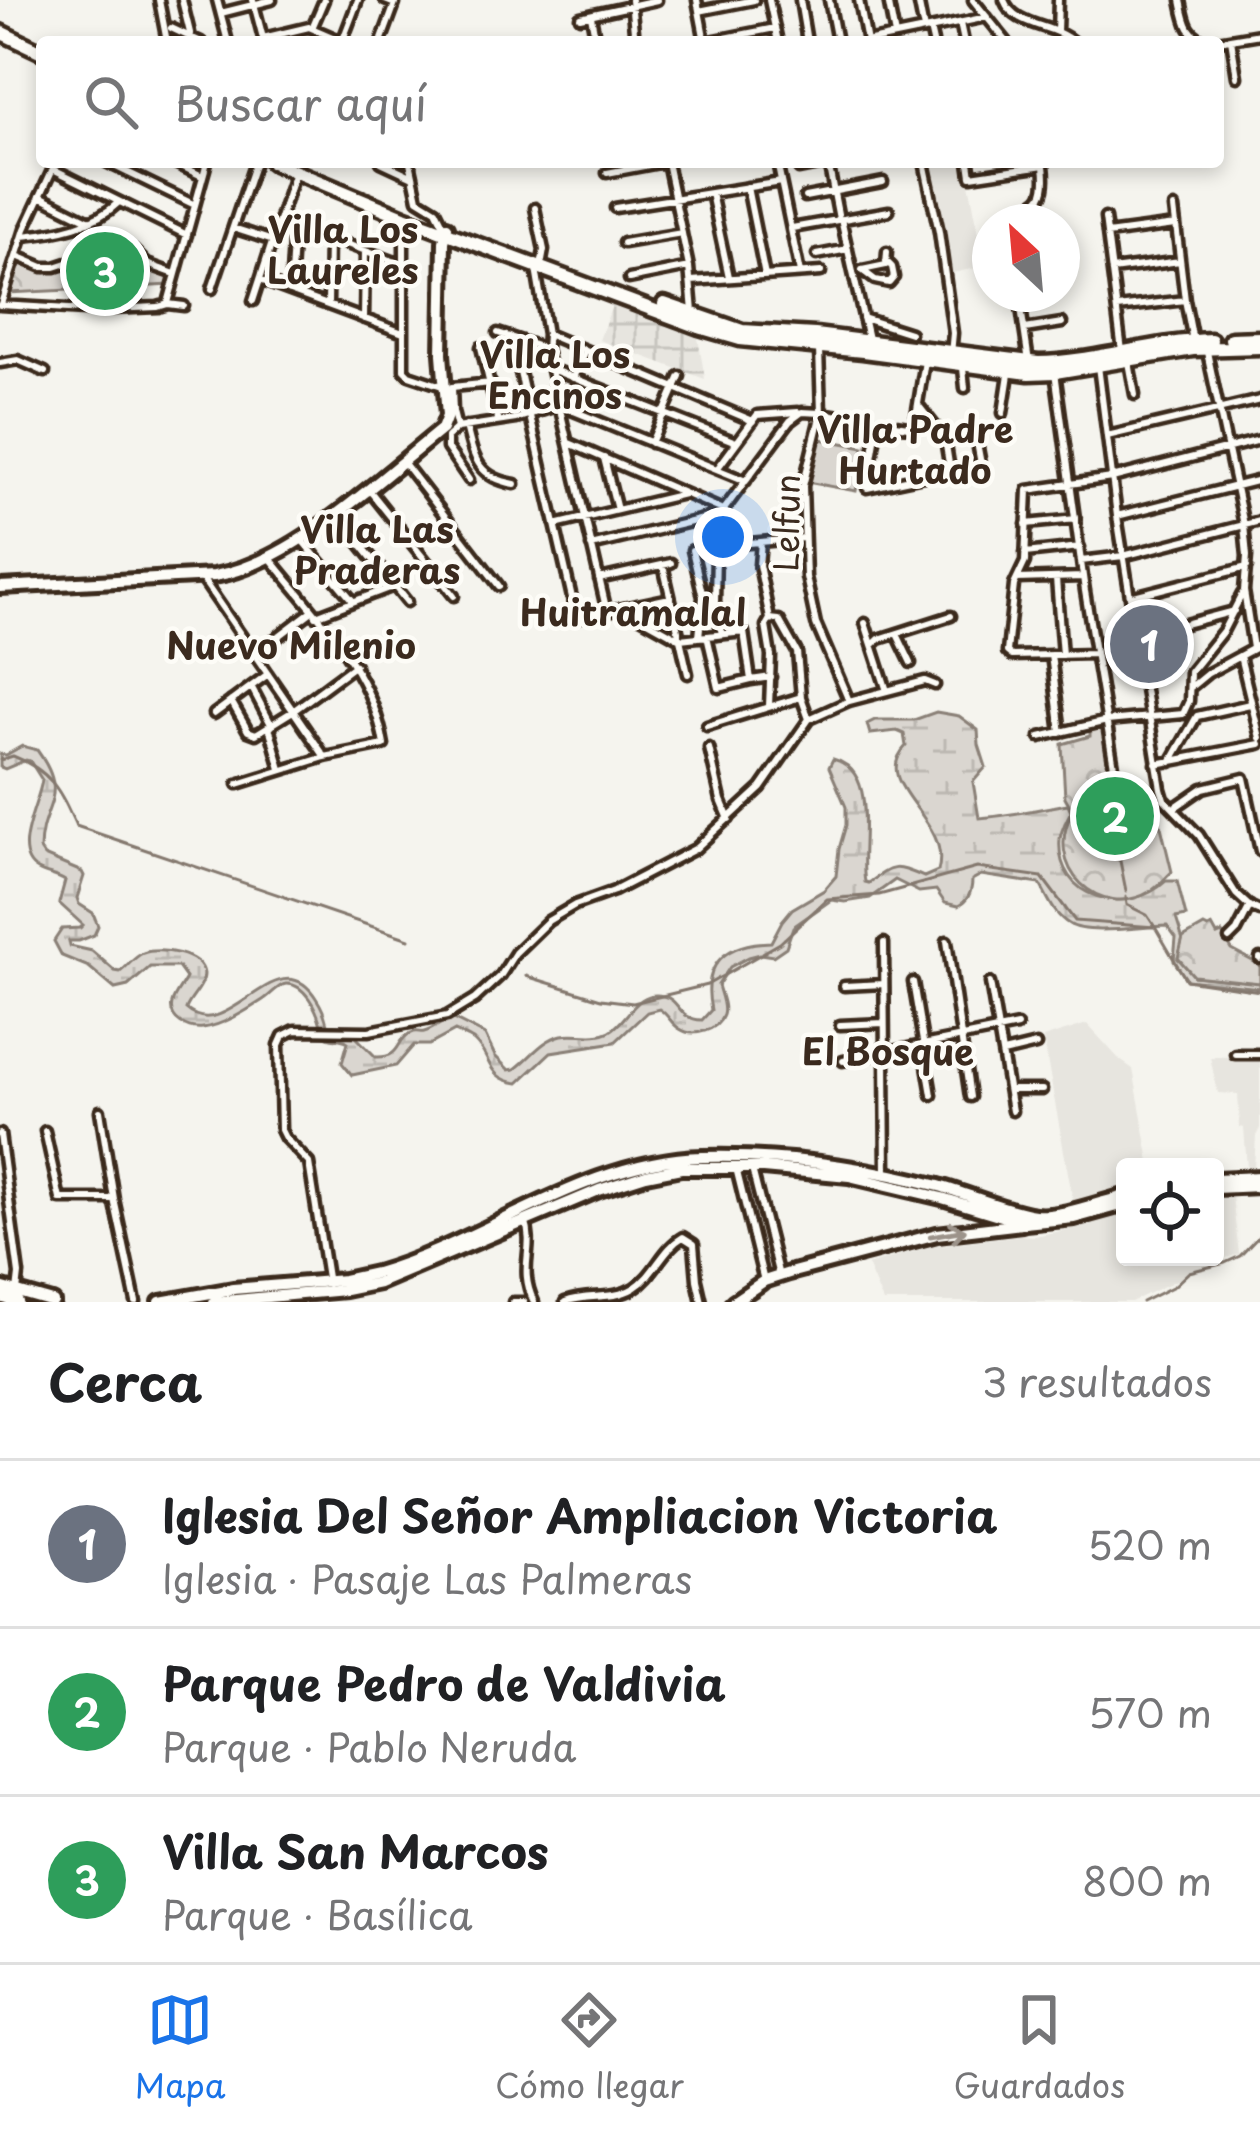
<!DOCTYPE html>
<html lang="es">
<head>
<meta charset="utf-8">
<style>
  :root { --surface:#fff; --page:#f6f6f6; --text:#202124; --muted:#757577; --line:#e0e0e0; --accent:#1a73e8 }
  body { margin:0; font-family:"Playpen Sans",sans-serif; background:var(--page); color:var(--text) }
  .controls { position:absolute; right:36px; bottom:36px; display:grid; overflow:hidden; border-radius:12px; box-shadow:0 6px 18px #0003 }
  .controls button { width:108px; height:108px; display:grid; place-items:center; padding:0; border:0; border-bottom:3px solid var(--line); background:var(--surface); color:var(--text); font:60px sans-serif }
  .compass { position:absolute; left:972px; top:204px; width:108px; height:108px; border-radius:50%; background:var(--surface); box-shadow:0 6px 18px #0003; rotate:334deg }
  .you { position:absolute; left:723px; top:537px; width:42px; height:42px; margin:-30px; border:9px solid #fff; border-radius:50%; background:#1a73e8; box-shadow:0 0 0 18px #1a73e833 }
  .badge { display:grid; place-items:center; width:78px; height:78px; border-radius:50%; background:var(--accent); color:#fff; font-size:39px; font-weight:700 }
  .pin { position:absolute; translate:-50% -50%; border:6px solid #fff; box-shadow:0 3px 12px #0006 }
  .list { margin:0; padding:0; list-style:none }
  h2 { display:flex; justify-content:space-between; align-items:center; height:156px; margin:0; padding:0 48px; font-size:51px }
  h2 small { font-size:39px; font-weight:400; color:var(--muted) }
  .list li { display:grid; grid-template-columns:78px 1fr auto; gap:36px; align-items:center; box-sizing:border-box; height:168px; padding:0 48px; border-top:3px solid var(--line) }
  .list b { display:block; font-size:45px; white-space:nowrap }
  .list p { margin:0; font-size:39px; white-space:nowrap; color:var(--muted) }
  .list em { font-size:39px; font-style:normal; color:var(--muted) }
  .icon { flex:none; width:66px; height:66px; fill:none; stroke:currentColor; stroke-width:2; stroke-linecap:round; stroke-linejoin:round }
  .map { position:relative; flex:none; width:1260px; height:1302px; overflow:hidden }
  .search { position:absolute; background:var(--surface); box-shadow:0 6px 18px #0003; left:36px; right:36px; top:36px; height:132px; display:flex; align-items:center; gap:30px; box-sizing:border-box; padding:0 42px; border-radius:12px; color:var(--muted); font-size:45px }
  .sheet { height:660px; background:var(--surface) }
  nav { display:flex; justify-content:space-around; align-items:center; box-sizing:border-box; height:168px; border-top:3px solid var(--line); background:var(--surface); font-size:33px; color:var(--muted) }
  nav a { display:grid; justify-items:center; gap:6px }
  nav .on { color:var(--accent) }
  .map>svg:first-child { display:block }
</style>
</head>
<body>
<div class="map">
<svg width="1260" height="1302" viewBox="0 0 1260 1302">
  <defs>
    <pattern id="industrial-grid" width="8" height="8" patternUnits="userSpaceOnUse" patternTransform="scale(3)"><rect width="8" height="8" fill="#e7e5df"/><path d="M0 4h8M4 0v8" fill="none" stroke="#c7c5bf"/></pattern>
    <pattern id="wetland-marsh" width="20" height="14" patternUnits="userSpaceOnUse" patternTransform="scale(3)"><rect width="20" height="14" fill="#dad6d0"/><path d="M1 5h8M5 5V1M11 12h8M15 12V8" fill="none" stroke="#bcb8b2"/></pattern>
    <pattern id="park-crowns" width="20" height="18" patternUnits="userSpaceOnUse" patternTransform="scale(3)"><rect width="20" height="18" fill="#dad6d0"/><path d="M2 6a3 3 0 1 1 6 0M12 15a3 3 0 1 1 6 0" fill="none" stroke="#bcb8b2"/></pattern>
  </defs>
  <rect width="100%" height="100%" fill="#f5f4ee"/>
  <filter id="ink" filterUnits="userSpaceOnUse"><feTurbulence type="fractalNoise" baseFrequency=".00833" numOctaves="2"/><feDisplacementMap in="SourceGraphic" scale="24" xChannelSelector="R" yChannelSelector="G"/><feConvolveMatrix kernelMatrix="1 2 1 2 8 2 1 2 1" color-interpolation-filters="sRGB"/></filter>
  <g filter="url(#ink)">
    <path fill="#e7e5df" d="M928 162H965L985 266 948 274Z
      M1087 1024 1120 1060 1133 1069 1151 1167H1125V1187L1073 1200 1043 1038Z
      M1260 1056V1128L1256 1136 1254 1168H1247L1244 1128 1240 1127 1238 1094 1218 1093 1210 1057Z
      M1232 1196 1239 1254 1216 1261 1131 1302H883L867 1265 931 1246 1020 1235 1035 1236 1065 1230 1125 1211V1257H1215V1197Z"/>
    <path fill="url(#industrial-grid)" d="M613 303 698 338 705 379 599 340Z"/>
    <path fill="#dad6d0" stroke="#8a8077" stroke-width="3" d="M815 438 864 447 856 491 807 482Z"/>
    <path fill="url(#wetland-marsh)" stroke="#8a8077" stroke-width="3" d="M936 712 959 716 978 730 979 745 986 767 973 782 979 818C1010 816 1038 809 1068 804L1071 811C1067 820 1061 829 1060 839 1055 899 1127 918 1166 881H1177L1186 916 1176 918 1183 940 1178 958 1194 976 1260 982V988L1187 980 1174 961 1176 938 1167 926C1143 926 1087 936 1069 924 1054 915 1048 898 1040 884L981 875 972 880C972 891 968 901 958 906L945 903 936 890 919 892 895 880 870 898 845 902 831 900 793 927 786 947 773 956 760 954 749 957 730 967 718 985C720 994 726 1006 723 1015 718 1030 693 1038 680 1029 671 1024 668 1014 659 1009L647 1012 615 1042 551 1052 518 1083C486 1079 492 1057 474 1041 472 1039 457 1032 455 1031L429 1045H414L396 1066 352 1075 342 1063 348 1042C339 1036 331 1042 322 1034L354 1035 376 1057C404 1058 394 1038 414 1032 418 1031 421 1033 424 1032 433 1030 442 1022 451 1018L485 1035 495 1056 509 1070 515 1069C530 1058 543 1039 562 1035 577 1032 595 1039 610 1031 627 1022 637 989 663 996 681 1000 678 1020 702 1020L711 1010C701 963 726 943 771 942L782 921 792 909 824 890 836 876 839 849 846 825V807L829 767 833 759C881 771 858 848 865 882L869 883C894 864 895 865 924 877L938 871C953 818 868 786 906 746L904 734 897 731 870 734 867 724 875 720H914Z
      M22 746 37 750C72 798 40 804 40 850L44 856 82 872 84 876 77 898 79 904 93 913 98 926 94 935 79 941H69L70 946 92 951 115 971 120 972C128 966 134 957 143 953 159 947 202 953 204 974 204 987 190 998 186 1009 228 1047 278 937 316 998 322 1007 325 1014 327 1024L321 1025C317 1010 305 983 286 984 278 985 270 996 263 1000 246 1011 224 1025 203 1028 189 1030 168 1020 172 1003 174 995 182 986 186 978L178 967H150L128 986 115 989 89 967 62 956 54 941 62 929 80 928 83 925 59 903 65 881C56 875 47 875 38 870 9 854 39 804 42 780L30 761 26 760 5 769 0 767V754L6 755Z"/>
    <path fill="url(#park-crowns)" stroke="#8a8077" stroke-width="3" d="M115 249 132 253 140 264 170 277 172 285 9 293 17 261 45 273 92 260Z
      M1102 729 1118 801 1121 804 1155 802 1172 872C1165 878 1158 887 1151 891 1100 922 1041 867 1073 811L1065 797 1062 744 1090 736V730Z
      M1204 926 1208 928 1212 926 1217 935 1222 933 1232 950 1260 965V983L1194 976 1178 958 1183 938Z"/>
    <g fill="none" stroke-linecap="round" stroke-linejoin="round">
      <path stroke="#84786e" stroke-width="3" d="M0 760 13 756C51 771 60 790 76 826L409 939
        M1077 825 1120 861
        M1120 845V861L1126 891
        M1126 897 1127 905 1147 915 1155 927
        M526 976 601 999 633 1003 707 985 780 943 827 899 879 895 977 868 1042 877 1075 921 1155 927 1186 980 1260 991
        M1142 1302 1174 1286 1189 1272 1225 1263 1240 1256 1260 1235"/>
      <defs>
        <path id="street" d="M159 0 167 42
          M182 0 191 37
          M217 0 228 42
          M253 0 264 42
          M631 0 635 42
          M697 0 705 42 775 28
          M769 0 778 42
          M800 0 807 42
          M829 0 837 42
          M859 0 867 42
          M888 0 895 36
          M918 0 924 30
          M973 0 1007 42
          M1004 0C1015 28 1053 23 1073 42
          M1181 0C1185 21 1187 38 1211 42
          M699 11 754 0
          M221 13 272 0
          M591 16 596 42
          M580 17 657 0
          M960 23 964 42
          M171 28 201 42
          M312 28 324 0
          M930 29 933 42
          M1057 32 1058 0
          M263 38 309 27 344 42
          M1231 39 1237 77
          M342 42 358 0
          M381 42 395 4 385 0
          M866 42 987 17
          M1212 42 1260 34
          M106 162 195 205
          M173 162 202 176
          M381 162 411 176
          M410 162 418 199 436 210 444 226
          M667 162 689 267 693 312
          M777 162 800 273
          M828 162 839 219
          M924 162 939 232 953 333 951 354
          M969 162 971 176 1044 165
          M53 169 187 235
          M799 169 834 162
          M607 173 665 162
          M747 187 765 276
          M711 193 729 277
          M40 196 90 221
          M805 197 883 182
          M535 208 544 250 542 261
          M615 208 781 182
          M1174 208 1185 300 1193 341
          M1105 218 1122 351
          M841 219 868 339
          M281 220 404 265
          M404 221V370L409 375 445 387
          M1001 222C1029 199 1050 211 1044 166
          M233 228 273 241
          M792 228 889 211
          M1107 234 1175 225
          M23 236C57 233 94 226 119 202
          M623 243 682 233
          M817 255 848 249
          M17 256 43 267H55L122 245 134 251 147 264 175 274
          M536 269 547 334 546 349 607 612
          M862 270 875 280 889 283 894 277 892 267 886 261
          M862 270 886 265 887 252
          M1112 270 1180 261
          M629 279 689 267
          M260 280 403 333
          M691 281 821 272
          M212 289 255 162
          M290 291 294 225
          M1019 294 1029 362
          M1020 298 1050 294
          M253 301 295 172
          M168 303 207 162
          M1 304 25 229 56 162
          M0 305 86 310 158 307 168 304 184 306
          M328 305 329 238
          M1117 308 1185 300
          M863 318 910 333
          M364 319 365 251
          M1025 329 1062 323
          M498 333 546 349
          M547 334 753 421
          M512 338 576 615 580 617 670 598
          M481 347 498 419
          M819 349 821 413 803 486 806 577 816 624 849 701
          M1207 352 1244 525 1247 556 1244 591 1253 648
          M1129 362 1135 395
          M0 363 18 360 45 372
          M1098 366 1117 516 1161 789 1164 799 1199 835 1236 894 1249 906 1260 911
          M963 368 965 388
          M551 369 736 442
          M1055 372 1085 591 1118 791
          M573 378 585 350
          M919 406 945 439 950 470
          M1003 413 1009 374
          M878 423 867 488 981 464 978 448
          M466 426C474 459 478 478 515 484
          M457 428 453 412 452 387 491 383
          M914 428 925 361
          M1107 436 1260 400
          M569 443 725 511
          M651 443 680 376
          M604 458 617 510
          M404 463 499 586
          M717 469 757 415 798 412
          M469 480 447 448V437L457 428 516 419 559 405 746 481
          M370 491 454 596
          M338 516 407 602
          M1117 516 1260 480
          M1026 524 1076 519
          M555 525 684 494
          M301 539 353 601
          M761 542 759 565 770 619 766 626 771 656 769 706
          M738 544 804 538
          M591 546 720 515 790 421 802 412 821 413 914 428
          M692 550 703 597 699 637
          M716 550 715 603 722 634
          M1025 553 1080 547
          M1081 561 1123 556 1260 521
          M663 565 688 674
          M201 577 325 757
          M599 579 671 563
          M1017 579 1083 577
          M1056 579 1062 655
          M1130 597 1247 567
          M626 609 680 639 744 632 751 680 771 677
          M316 616 394 586
          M770 619 779 620 797 652 801 697
          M865 623 887 691
          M897 634 911 663
          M707 636 719 688 751 680
          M1136 637 1234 611
          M873 645 879 639 951 616
          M1094 654 1012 656 1007 652 1014 585 1025 562 1028 490 1112 478 1260 440
          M254 655 312 611
          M1051 655 1061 733
          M1240 656 1260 738
          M1191 687 1208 673 1260 645
          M252 688 272 726
          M231 701 248 731 256 734 293 711 355 665
          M214 714 268 674
          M707 726 801 697 809 719
          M269 727 281 769
          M1040 737 1107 721 1183 714 1189 701 1190 672 1223 631 1242 594
          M709 748 721 800 729 819
          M1171 762 1197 716 1250 704
          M1156 764 1260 744
          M238 784 325 757 384 745C372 669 316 616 270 558
          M1174 808 1203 788 1244 778 1260 851
          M1229 939 1237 931 1250 906
          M947 941 970 1097
          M884 943 886 1174
          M1260 958V959
          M913 982 932 1095
          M990 983 1012 1111
          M844 986 884 984
          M840 1025 884 1023
          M1003 1053 1036 1045
          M1235 1054H1260
          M843 1061 1017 1026
          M1009 1090H1042
          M100 1111 114 1199
          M45 1131 60 1199H114L136 1302
          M0 1134 19 1274 17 1291
          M736 1168 764 1281
          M752 1169 779 1276
          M525 1220C536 1250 517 1266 534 1302
          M328 1284 309 1163 285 1138 281 1130 279 1045 283 1036 295 1030 369 1031 447 1016 475 999 501 975 515 953 548 921 575 905 614 891 695 849 761 788 809 719 849 701 925 681 935 685
          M513 1302H524
          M565 1302C588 1293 612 1301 634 1288 655 1275 662 1249 683 1237L694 1244 697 1280 702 1302"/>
        <path id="secondary" d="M0 587 214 576C291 564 382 477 442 429L447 416 442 354 444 242 447 227
          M1215 1179 1260 1177
          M1215 1188 1260 1186
          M0 1287 53 1302
          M0 1297 18 1302
          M160 1302 233 1289 344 1280 376 1273C486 1241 585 1160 703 1157 783 1155 861 1166 939 1186 969 1194 1006 1211 1035 1215 1060 1218 1100 1202 1125 1196
          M214 1302 345 1290 379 1283 599 1190 646 1175 681 1168H763L849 1176 942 1198 1025 1223 1074 1218 1125 1204
          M733 1302 764 1281 789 1273 937 1234 1022 1224"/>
        <path id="primary" d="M0 32 42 52
          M272 162 404 217 699 327 740 339 863 351 1029 373 1055 372 1193 349 1260 347
          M664 304 742 331 815 335 1038 363C1096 362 1152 342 1211 340
          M1231 339 1260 338"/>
      </defs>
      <use href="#street" stroke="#3b2a1e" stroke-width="15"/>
      <use href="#secondary" stroke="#3b2a1e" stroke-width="20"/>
      <use href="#primary" stroke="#3b2a1e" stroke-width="21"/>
      <use href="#street" stroke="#fdfcf7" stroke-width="6"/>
      <use href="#secondary" stroke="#fdfcf7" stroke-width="10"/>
      <use href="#primary" stroke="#fdfcf7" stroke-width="12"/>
    </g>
    <defs><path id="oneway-shaft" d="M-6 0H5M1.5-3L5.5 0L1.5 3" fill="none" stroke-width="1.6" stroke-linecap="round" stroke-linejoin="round" transform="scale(3)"/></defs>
    <use stroke="#9c938a" href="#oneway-shaft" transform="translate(948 1233) rotate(-10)"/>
  </g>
  <g text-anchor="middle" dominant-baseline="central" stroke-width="9" stroke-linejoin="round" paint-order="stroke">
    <g font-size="33" fill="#3b2a1e" stroke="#fdfcf7">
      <text transform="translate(785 523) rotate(-89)">Lelfun</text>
    </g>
    <g font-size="36" font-weight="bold" fill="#3b2a1e" stroke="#fdfcf7">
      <text x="343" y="228">Villa Los<tspan x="343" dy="41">Laureles</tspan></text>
      <text x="555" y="353">Villa Los<tspan x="555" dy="41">Encinos</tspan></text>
      <text x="915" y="428">Villa Padre<tspan x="915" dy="41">Hurtado</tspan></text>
      <text x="377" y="528">Villa Las<tspan x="377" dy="41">Praderas</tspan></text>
      <text x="633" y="611">Huitramalal</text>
      <text x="291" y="644">Nuevo Milenio</text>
      <text x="888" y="1050">El Bosque</text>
    </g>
  </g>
</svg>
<div class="controls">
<button><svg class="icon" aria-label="locate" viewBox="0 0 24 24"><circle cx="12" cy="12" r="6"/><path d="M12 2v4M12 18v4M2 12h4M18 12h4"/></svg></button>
</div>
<svg class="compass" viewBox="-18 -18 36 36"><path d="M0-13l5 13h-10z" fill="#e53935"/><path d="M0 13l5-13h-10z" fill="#757577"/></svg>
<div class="you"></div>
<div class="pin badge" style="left:1149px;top:644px;background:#6b7280">1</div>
<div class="pin badge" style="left:1115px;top:816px;background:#2e9e5b">2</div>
<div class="pin badge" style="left:105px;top:271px;background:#2e9e5b">3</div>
<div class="search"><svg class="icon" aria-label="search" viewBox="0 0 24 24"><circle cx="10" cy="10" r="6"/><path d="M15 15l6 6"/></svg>Buscar aquí</div>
</div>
<section class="sheet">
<h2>Cerca<small>3 resultados</small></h2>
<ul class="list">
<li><span class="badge" style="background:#6b7280">1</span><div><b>Iglesia Del Señor Ampliacion Victoria</b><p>Iglesia · Pasaje Las Palmeras</p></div><em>520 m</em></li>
<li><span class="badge" style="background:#2e9e5b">2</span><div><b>Parque Pedro de Valdivia</b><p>Parque · Pablo Neruda</p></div><em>570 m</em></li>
<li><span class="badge" style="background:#2e9e5b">3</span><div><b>Villa San Marcos</b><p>Parque · Basílica</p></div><em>800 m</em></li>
</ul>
</section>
<nav>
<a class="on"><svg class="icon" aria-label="map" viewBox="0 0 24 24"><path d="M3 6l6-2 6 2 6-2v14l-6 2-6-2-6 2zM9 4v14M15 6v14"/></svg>Mapa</a>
<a><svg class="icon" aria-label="directions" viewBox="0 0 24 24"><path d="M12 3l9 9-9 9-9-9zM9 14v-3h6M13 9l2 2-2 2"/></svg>Cómo llegar</a>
<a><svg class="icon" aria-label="saved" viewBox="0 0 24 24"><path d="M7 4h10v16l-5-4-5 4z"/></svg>Guardados</a>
</nav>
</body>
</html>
